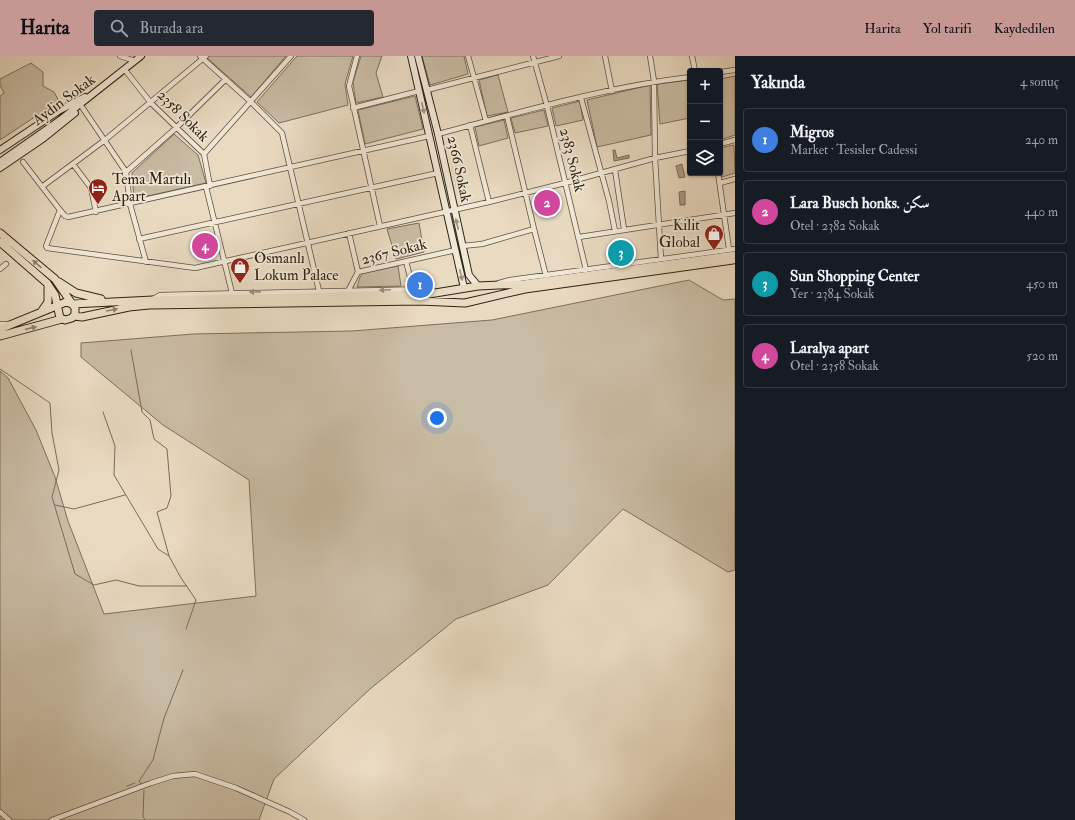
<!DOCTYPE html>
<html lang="tr">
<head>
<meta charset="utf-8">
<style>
  :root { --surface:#171b24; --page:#242831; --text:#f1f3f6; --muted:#9ea1a6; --line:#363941; --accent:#c59692 }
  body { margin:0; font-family:"IM FELL Double Pica",Amiri,serif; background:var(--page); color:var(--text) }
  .controls { position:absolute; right:12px; top:12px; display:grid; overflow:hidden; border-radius:4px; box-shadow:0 1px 3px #0004 }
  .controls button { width:36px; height:36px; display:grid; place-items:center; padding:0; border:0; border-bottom:1px solid var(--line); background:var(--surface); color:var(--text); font:20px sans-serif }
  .you { position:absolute; left:437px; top:362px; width:14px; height:14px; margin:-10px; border:3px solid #fff; border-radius:50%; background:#1a73e8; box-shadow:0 0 0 6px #1a73e833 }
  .badge { display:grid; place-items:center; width:26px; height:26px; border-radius:50%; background:var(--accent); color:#fff; font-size:13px; font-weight:700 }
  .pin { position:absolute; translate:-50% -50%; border:2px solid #fff; box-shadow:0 1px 4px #0006 }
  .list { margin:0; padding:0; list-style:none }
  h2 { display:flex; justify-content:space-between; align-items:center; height:52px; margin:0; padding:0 16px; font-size:17px }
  h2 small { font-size:13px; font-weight:400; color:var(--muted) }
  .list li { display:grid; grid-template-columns:26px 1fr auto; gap:12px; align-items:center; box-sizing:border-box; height:64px; margin:0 8px 8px; padding:0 8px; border:1px solid var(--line); border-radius:4px }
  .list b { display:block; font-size:15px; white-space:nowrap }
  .list p { margin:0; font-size:13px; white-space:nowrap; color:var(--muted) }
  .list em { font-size:13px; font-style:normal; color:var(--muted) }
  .icon { flex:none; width:22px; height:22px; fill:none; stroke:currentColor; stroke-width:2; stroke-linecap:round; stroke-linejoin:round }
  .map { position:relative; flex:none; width:735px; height:764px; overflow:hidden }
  header { display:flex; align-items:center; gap:24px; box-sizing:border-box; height:56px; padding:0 20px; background:var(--accent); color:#111 }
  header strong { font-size:19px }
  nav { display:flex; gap:22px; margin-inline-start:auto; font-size:14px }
  .search { width:280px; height:36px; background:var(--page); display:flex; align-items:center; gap:10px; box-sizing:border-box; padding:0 14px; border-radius:4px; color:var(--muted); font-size:15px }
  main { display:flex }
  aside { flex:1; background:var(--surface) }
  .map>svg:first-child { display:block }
</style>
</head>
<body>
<header>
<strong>Harita</strong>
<div class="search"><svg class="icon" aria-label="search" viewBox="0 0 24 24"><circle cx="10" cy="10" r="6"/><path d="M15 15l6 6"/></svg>Burada ara</div>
<nav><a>Harita</a><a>Yol tarifi</a><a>Kaydedilen</a></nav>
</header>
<main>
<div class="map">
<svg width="735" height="764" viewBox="0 0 735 764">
  <rect width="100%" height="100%" fill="#e9dbc2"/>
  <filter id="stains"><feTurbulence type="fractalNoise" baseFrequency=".005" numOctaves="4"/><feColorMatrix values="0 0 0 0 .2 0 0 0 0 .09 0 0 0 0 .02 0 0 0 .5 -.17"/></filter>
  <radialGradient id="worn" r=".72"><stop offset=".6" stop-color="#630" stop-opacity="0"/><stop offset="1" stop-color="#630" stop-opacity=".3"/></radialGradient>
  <path fill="#c9bca4" stroke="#7c705c" d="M205 0H286L251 41Z
    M297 0H353L345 28 348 49 279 67 257 46Z
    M361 0H382L376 17 383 41 356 47 353 26Z
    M422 0H464L468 18 430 29Z
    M31 7 43 16V30L54 36 59 45 0 84V40L4 37 0 29V23Z
    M498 19 508 56 487 60 479 24Z
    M735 20V79L720 84V23Z
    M690 24V62L660 68 657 28Z
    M650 29 651 79 597 91 587 44Z
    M415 40 423 73 365 88 358 54Z
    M580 45 583 64 556 70 552 52Z
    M544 54 548 70 515 77 511 62Z
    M504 64 508 82 479 90 475 71Z
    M174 78 198 99 206 127 134 143 132 117Z
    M734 89 735 117 722 121 720 92Z
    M419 167 424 196 396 203 387 173Z
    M398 210 401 230 357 231 360 221 363 217Z
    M689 224 723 244 735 243V514L728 516 623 453 548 529 456 563 370 633 274 723 259 764H0V315L8 322 36 374 55 421 68 465 104 558 256 540 249 424 163 369 81 301V287L193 278 352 275 492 264Z"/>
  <path fill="#aa9c86" stroke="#796c58" d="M613 94H615L617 102 629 99V102L614 105Z
    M682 108 685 121 679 122 676 110Z
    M685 135V149H680L679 136Z"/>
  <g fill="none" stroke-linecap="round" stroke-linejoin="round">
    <path stroke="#796c58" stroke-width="1" d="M131 294 142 356 150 364 154 383 167 393 171 440 167 452 157 456 169 500 181 522 196 544 186 573
      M0 313 50 347 52 377 59 414 52 441 75 518 94 529 116 524 139 530H186
      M103 356 115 390 114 419 158 493 169 500
      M55 449 74 453 125 439
      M141 728 139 725 153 704 164 662 183 614
      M127 730 135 727
      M144 734 143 761 146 764"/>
    <defs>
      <path id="street" d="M120 0 135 5
        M200 0 251 46 282 77 319 235
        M357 0 349 30 380 170
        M468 0 486 65
        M533 0 547 50 586 214
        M605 0 612 35
        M650 0 654 25 655 102 661 203
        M692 0 695 15
        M125 14 151 47 204 98 210 130
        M720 16 735 14
        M427 34 559 0
        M581 42 609 145 615 175
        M82 51 126 116 130 148 146 206
        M353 52 419 35
        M507 60 534 173 546 220
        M470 69 489 146
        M438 78C521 56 605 31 690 21
        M720 88 735 84
        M204 98 291 0
        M23 106 60 154 65 160 68 161 429 80
        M73 108 91 132 96 156
        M615 114 624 173
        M126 116 176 72 226 23
        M718 117 729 193
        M720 127 735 123
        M43 130 105 84 206 0
        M206 131 232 237
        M60 154 46 190 47 192 195 212 489 146 565 127 655 102 690 95
        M349 177 358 216
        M579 181 735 157
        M139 183 438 117
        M462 190 482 188 534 173
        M406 205 413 233
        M0 213 6 208
        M499 227 510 224 735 193
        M348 235 358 216 456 194
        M153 243 160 239 428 233 435 236
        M0 268H10
        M0 756 9 764
        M52 764 151 727 173 720 195 718 236 732 290 756 304 764"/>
      <path id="secondary" d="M411 0 464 232
        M418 0 438 78 469 219 478 230
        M0 94 60 54 85 41
        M0 106 60 64 141 0
        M0 112 44 82 75 57"/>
      <path id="primary" d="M0 177 55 223 75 252V258L72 262 65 264 60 262 55 239 47 227 0 186
        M59 226 76 237 101 243
        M41 256 48 246V229
        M74 260 82 261 129 251 149 249 419 245 465 247 525 233 733 204
        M0 273 66 246 72 248 153 244 429 238 478 230 524 228 735 199
        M0 280 62 263"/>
    </defs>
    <use href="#street" stroke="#5e513f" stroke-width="6"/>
    <use href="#secondary" stroke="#2f2313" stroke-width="8"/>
    <use href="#primary" stroke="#2f2313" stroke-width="9"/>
    <use href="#street" stroke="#f1e8d7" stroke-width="4.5"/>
    <use href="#secondary" stroke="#f1e8d7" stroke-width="6"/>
    <use href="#primary" stroke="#e9dbc2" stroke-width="7"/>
  </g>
  <defs><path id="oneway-solid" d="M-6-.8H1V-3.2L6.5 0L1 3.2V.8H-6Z"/></defs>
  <g fill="#9a8f7f">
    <use href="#oneway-solid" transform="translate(423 52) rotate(77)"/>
    <use href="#oneway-solid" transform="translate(457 168) rotate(-103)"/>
    <use href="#oneway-solid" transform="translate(461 219) rotate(77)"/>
    <use href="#oneway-solid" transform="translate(385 234) rotate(178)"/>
    <use href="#oneway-solid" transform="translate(255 236) rotate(179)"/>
  </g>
  <g fill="#8c7f6a">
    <use href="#oneway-solid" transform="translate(37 208) rotate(-140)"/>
    <use href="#oneway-solid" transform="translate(112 254) rotate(-10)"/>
    <use href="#oneway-solid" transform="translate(31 272) rotate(-13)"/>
  </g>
  <defs>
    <symbol id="hotel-pin" viewBox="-11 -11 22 30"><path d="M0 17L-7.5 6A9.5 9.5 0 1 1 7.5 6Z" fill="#8f2418" stroke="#f1e8d7"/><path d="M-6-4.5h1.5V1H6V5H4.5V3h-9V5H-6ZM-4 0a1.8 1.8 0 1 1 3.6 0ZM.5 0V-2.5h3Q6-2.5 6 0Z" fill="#fff"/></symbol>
    <symbol id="shop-pin" viewBox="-11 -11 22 30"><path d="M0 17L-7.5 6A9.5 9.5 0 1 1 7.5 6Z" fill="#8f2418" stroke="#f1e8d7"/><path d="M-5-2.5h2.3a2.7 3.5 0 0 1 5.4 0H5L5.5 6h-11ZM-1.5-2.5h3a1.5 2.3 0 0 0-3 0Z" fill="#fff"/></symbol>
  </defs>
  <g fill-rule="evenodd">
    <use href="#hotel-pin" x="87" y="121" width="22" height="30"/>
    <use href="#shop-pin" x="703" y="167" width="22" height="30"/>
    <use href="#shop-pin" x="229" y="200" width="22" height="30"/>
  </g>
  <g text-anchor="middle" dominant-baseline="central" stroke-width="3.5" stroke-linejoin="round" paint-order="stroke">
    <g font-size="15" fill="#2f2313" stroke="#f1e8d7">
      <text transform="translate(64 44) rotate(-37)">Aydin Sokak</text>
      <text transform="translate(183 60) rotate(45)">2358 Sokak</text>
      <text transform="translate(572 104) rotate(76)">2383 Sokak</text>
      <text transform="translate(459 113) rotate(78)">2366 Sokak</text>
      <text transform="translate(394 196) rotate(-14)">2367 Sokak</text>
    </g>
    <g font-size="15" fill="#2f2313" stroke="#f1e8d7" text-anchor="start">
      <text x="112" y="123">Tema Martılı<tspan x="112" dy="17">Apart</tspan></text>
      <text x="700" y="169" text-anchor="end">Kilit<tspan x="700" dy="17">Global</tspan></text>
      <text x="254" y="202">Osmanlı<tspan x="254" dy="17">Lokum Palace</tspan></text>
    </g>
  </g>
  <rect width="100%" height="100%" filter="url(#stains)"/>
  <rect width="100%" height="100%" fill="url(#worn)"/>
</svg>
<div class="controls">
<button>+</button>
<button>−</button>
<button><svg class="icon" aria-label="layers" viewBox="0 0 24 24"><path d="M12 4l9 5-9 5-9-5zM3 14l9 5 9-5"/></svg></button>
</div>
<div class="you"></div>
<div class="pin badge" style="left:420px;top:229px;background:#3f7fe0">1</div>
<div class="pin badge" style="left:547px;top:147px;background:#d1479c">2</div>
<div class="pin badge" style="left:621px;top:197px;background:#0f9aa8">3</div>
<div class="pin badge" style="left:205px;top:190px;background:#d1479c">4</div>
</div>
<aside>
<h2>Yakında<small>4 sonuç</small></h2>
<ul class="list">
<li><span class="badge" style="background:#3f7fe0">1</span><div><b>Migros</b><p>Market · Tesisler Cadessi</p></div><em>240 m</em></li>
<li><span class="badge" style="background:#d1479c">2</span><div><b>Lara Busch honks. سكن</b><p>Otel · 2382 Sokak</p></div><em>440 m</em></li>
<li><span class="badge" style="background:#0f9aa8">3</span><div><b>Sun Shopping Center</b><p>Yer · 2384 Sokak</p></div><em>450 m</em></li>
<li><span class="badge" style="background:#d1479c">4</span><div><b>Laralya apart</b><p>Otel · 2358 Sokak</p></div><em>520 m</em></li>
</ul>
</aside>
</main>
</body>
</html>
